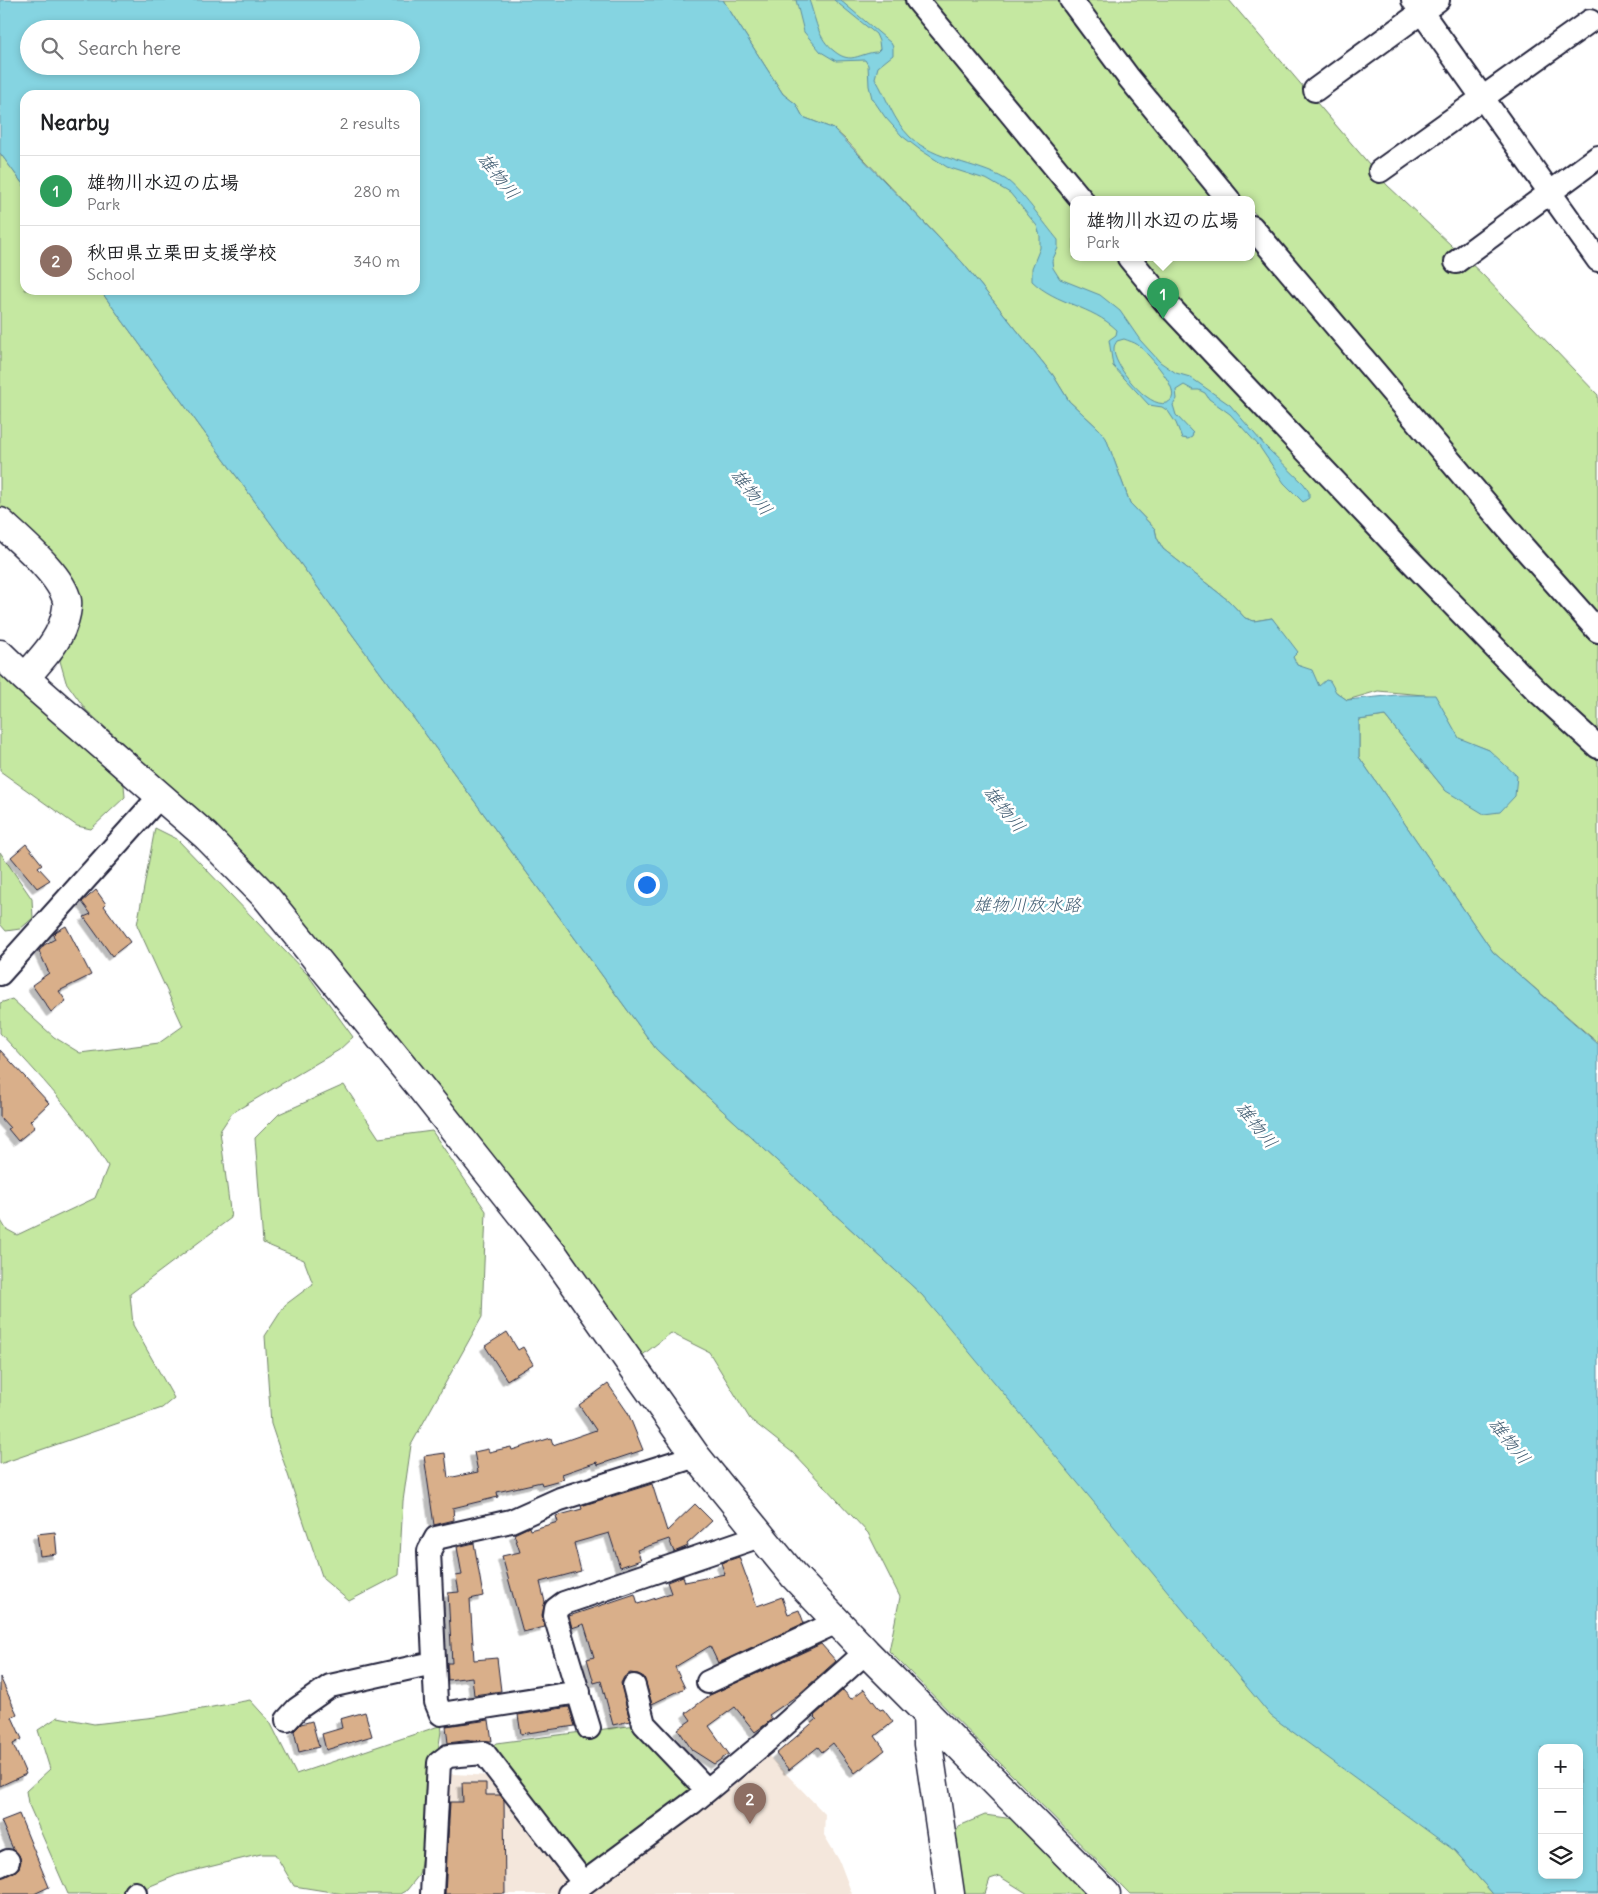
<!DOCTYPE html>
<html lang="en">
<head>
<meta charset="utf-8">
<style>
  :root { --surface:#fff; --page:#f6f6f6; --text:#202124; --muted:#757577; --line:#e0e0e0; --accent:#22223b }
  body { margin:0; font-family:Delius,"Klee One",sans-serif; background:var(--page); color:var(--text) }
  .controls { position:absolute; right:15px; bottom:15px; display:grid; overflow:hidden; border-radius:10px; box-shadow:0 2px 8px #0003 }
  .controls button { width:45px; height:45px; display:grid; place-items:center; padding:0; border:0; border-bottom:1px solid var(--line); background:var(--surface); color:var(--text); font:25px sans-serif }
  .you { position:absolute; left:646px; top:884px; width:18px; height:18px; margin:-12px; border:4px solid #fff; border-radius:50%; background:#1a73e8; box-shadow:0 0 0 8px #1a73e833 }
  .badge { display:grid; place-items:center; width:32px; height:32px; border-radius:50%; background:var(--accent); color:#fff; font-size:16px; font-weight:700 }
  .pin { position:absolute; translate:-50% -41px; filter:drop-shadow(0 1px 2px #0008) }
  .pin::after { content:''; position:absolute; top:26px; width:18px; height:15px; background:inherit; clip-path:polygon(0 0,100% 0,50% 100%) }
  .popup { position:absolute; left:1070px; top:196px; width:185px; height:65px; box-sizing:border-box; display:grid; place-content:center; border-radius:10px; background:var(--surface); filter:drop-shadow(0 1px 4px #0005); font-size:16px; white-space:nowrap; color:var(--muted) }
  .popup b { font-size:19px; color:var(--text) }
  .popup::after { content:''; position:absolute; left:50%; top:100%; margin-left:-10px; border:10px solid transparent; border-top-color:var(--surface) }
  .list { margin:0; padding:0; list-style:none }
  h2 { display:flex; justify-content:space-between; align-items:center; height:65px; margin:0; padding:0 20px; font-size:21px }
  h2 small { font-size:16px; font-weight:400; color:var(--muted) }
  .list li { display:grid; grid-template-columns:32px 1fr auto; gap:15px; align-items:center; box-sizing:border-box; height:70px; padding:0 20px; border-top:1px solid var(--line) }
  .list b { display:block; font-size:19px; white-space:nowrap }
  .list p { margin:0; font-size:16px; white-space:nowrap; color:var(--muted) }
  .list em { font-size:16px; font-style:normal; color:var(--muted) }
  .icon { flex:none; width:28px; height:28px; fill:none; stroke:currentColor; stroke-width:2; stroke-linecap:round; stroke-linejoin:round }
  .map { position:relative; flex:none; width:1598px; height:1894px; overflow:hidden }
  .search { position:absolute; background:var(--surface); box-shadow:0 2px 8px #0003; left:20px; top:20px; width:400px; height:55px; display:flex; align-items:center; gap:12px; box-sizing:border-box; padding:0 18px; border-radius:28px; color:var(--muted); font-size:19px }
  .panel { position:absolute; background:var(--surface); box-shadow:0 2px 8px #0003; left:20px; top:90px; width:400px; height:205px; border-radius:15px }
  .map>svg:first-child { display:block }
</style>
</head>
<body>
<div class="map">
<svg width="1598" height="1894" viewBox="0 0 1598 1894">
  <defs>
    <filter id="shadow"><feDropShadow dx="-4.5" dy="4.5" stdDeviation="0" flood-color="#0004"/></filter>
  </defs>
  <rect width="100%" height="100%" fill="#fff"/>
  <filter id="ink" filterUnits="userSpaceOnUse"><feTurbulence type="fractalNoise" baseFrequency=".02" numOctaves="2"/><feDisplacementMap in="SourceGraphic" scale="10" xChannelSelector="R" yChannelSelector="G"/><feConvolveMatrix kernelMatrix="1 2 1 2 8 2 1 2 1" color-interpolation-filters="sRGB"/></filter>
  <g filter="url(#ink)">
    <path fill="#f4e7dc" d="M764 1751 825 1814 824 1835 839 1860 852 1894H435L442 1781 452 1774 495 1776 573 1878Z"/>
    <path fill="#c5e8a1" stroke="#74856e" d="M723 0H1061L1218 200H1074V258H1252V242L1598 645V1043L1493 952 1359 757V720L1385 716 1446 791 1489 750 1459 739 1435 696 1378 691 1347 700 1336 692 1319 687 1297 665 1272 618 1254 621 1245 618 1229 601 1163 549 1157 538 1155 529 1130 503 1106 439 1099 429 1069 401 1053 375 962 262 845 139 834 129 803 117 796 104 783 94Z
      M1083 0H1229L1387 185 1483 275 1598 395V614L1429 422 1252 210V200H1244L1151 89Z
      M0 153 25 187V290H100L656 1049 922 1295 1455 1851 1493 1894H1130L889 1651 900 1597 868 1533 793 1453 750 1419 709 1352 671 1333 640 1357 385 1025 174 789 86 710 66 682 60 661 75 625 63 569 0 508Z
      M0 673 124 785 125 797 91 829 77 826 0 771Z
      M155 828 177 839 308 975 353 1037 339 1050 232 1113 220 1131 231 1218 130 1294 133 1325 174 1398 162 1408 0 1464V1219L6 1229 17 1235 95 1198 108 1166C79 1117 39 1075 0 1033V1003L12 999 54 1037 80 1053 159 1043 183 1026 137 925Z
      M0 852 32 899 33 918 20 929 6 931 0 924Z
      M344 1085 379 1138 432 1131 486 1211 482 1317 411 1445 403 1501 399 1575 349 1601 323 1579 271 1424 265 1336 285 1305 313 1284 304 1260 263 1243 255 1138 279 1114Z
      M250 1700 270 1722 296 1774 442 1725 419 1875 407 1890 400 1894H344L294 1886 275 1854H261L177 1875 131 1894H68L28 1803 26 1791 50 1769 38 1730 58 1717 94 1724 164 1716Z
      M644 1724 707 1790 583 1882 484 1753 496 1743Z
      M985 1815 1013 1819 1084 1894H1028L999 1876 990 1879 985 1894H962L952 1840 959 1826Z"/>
    <path fill="#85d4e1" stroke="#5d8d9f" fill-rule="evenodd" d="M0 0H723L783 94 796 104 803 117 834 129 962 262 1053 375 1069 401 1099 429 1106 438 1130 503 1155 529 1157 538 1163 549 1229 601 1245 618 1254 621 1272 618 1298 652 1293 657 1297 665 1312 670 1319 686 1326 680 1330 681 1336 692 1347 700 1397 695H1435L1459 738 1489 750 1517 776 1515 796 1500 812 1484 814 1446 791 1385 716 1359 720V757L1493 952 1598 1044V1894H1493L1455 1851 1271 1716 922 1295 656 1049 100 290H415V95H25V187L0 153ZM29 29H411V66H29ZM1542 1748H1579V1875H1542Z
      M796 0H809C816 19 817 38 834 51 839 55 844 58 851 58 860 57 868 52 877 52L880 49 879 41 876 34 834 0H840L891 43 893 47V55L878 67 875 78C887 98 893 120 910 137 936 161 975 162 1005 179 1019 187 1046 226 1058 240V248L1052 261 1053 268 1060 279 1100 295 1120 311 1140 340 1160 362 1176 373 1190 377 1230 405 1266 447 1304 484 1309 492V498L1303 502 1284 483 1259 446 1230 414 1209 399 1205 393 1199 390H1193L1184 385 1176 390 1177 399 1173 405 1176 415 1193 433 1192 437 1188 439 1182 438 1176 423 1168 411 1162 407 1149 405 1113 366 1109 340 1116 335 1117 330C1091 305 1057 305 1032 281V268L1040 248V236L1037 226 1010 193 988 180 947 167 919 149 902 136 885 117 872 98 869 86 868 65 865 60 836 61 821 52 804 32ZM1124 339C1129 341 1134 342 1138 345 1146 352 1189 396 1166 403 1149 409 1112 365 1114 348 1114 345 1116 343 1117 341Z"/>
    <path fill="#d9af8a" stroke="#22223b" filter="url(#shadow)" d="M26 844 42 864 38 867 50 880 37 888 11 857Z
      M96 890 106 904 104 906 130 942 112 956 84 917 91 914 82 902Z
      M66 926 91 975 59 991 66 1001 51 1012 32 985 49 973 39 951 44 945 55 939 53 935 57 931Z
      M0 1050 49 1103 30 1121 35 1127 18 1141 8 1129 10 1128 0 1117Z
      M507 1332 518 1350 523 1347 533 1364 507 1380 485 1346Z
      M608 1384 628 1413 643 1450 598 1465 597 1462 562 1474 564 1479 542 1485 541 1482 497 1492 498 1497 453 1508 454 1520 434 1525 424 1456 445 1453 448 1478 478 1472 474 1452 488 1449 489 1452 511 1447 512 1450 551 1438 553 1445 596 1430 579 1405Z
      M652 1484 667 1531 695 1504 712 1521 687 1544 688 1546 674 1552 669 1539 637 1550 641 1560 620 1567 609 1533 574 1543 581 1571 540 1582 545 1602 542 1615 545 1627 523 1632 502 1556 520 1552 514 1534 529 1527 530 1530 558 1522 556 1516 582 1509 581 1506Z
      M55 1532 57 1554 40 1556 37 1534Z
      M474 1543 483 1596 470 1599 474 1660 497 1658 501 1691 474 1695 472 1677 448 1680 447 1663H452L448 1593 459 1592 456 1576 462 1575 457 1547Z
      M739 1557 757 1606 782 1597 788 1614 799 1610 804 1623 718 1663 710 1646 675 1667 685 1688 652 1704 644 1677 638 1674 630 1673 624 1677 621 1683 630 1721 613 1725 601 1681 594 1683 587 1659 594 1657 584 1624 572 1628 569 1616 635 1594 638 1604 671 1593 667 1582 683 1576 685 1582 725 1574 721 1563Z
      M821 1644 836 1661 798 1695 769 1715 772 1719 766 1724 755 1732 735 1707 709 1726 729 1754 714 1764 692 1750 678 1729 691 1720 686 1713 710 1695Z
      M0 1677 17 1714 12 1717 22 1739 13 1744 26 1774 0 1786Z
      M864 1689 880 1710 883 1709 893 1722 875 1736 885 1750 855 1773 833 1743 822 1752 818 1747 789 1770 776 1754 817 1719 814 1716 843 1690 851 1699Z
      M569 1707 575 1726 521 1734 518 1715Z
      M365 1712 372 1736 326 1750 322 1734 342 1728 340 1719Z
      M489 1720 492 1741 471 1740 448 1743 446 1726Z
      M312 1721 319 1747 299 1752 294 1731 301 1724Z
      M462 1783H486V1795H500L504 1800 505 1894H445L450 1802H463Z
      M19 1814 49 1887 34 1894H0V1878L14 1872 19 1868 21 1861 19 1855 13 1849 1 1821Z"/>
    <g fill="none" stroke-linecap="round" stroke-linejoin="round">
      <defs>
        <path id="street" d="M917 0 1082 200
          M1071 0 1129 78 1229 200
          M1413 0 1598 260
          M1315 90 1438 0
          M1380 171 1590 21
          M1252 227 1524 548 1598 631
          M1129 258 1167 304 1398 548 1538 692 1598 747
          M1456 262 1598 157
          M0 974 161 795
          M708 1682 837 1622
          M634 1686 644 1724 707 1790
          M579 1692 441 1714 436 1702 429 1551 436 1538 511 1521 560 1499 696 1456
          M287 1720 297 1709 330 1686 433 1663
          M589 1728 555 1616 556 1609 564 1603 760 1536
          M0 1865 8 1861
          M135 1894V1893
          M432 1894 439 1763 448 1756 484 1753 583 1882
          M569 1894 692 1803 763 1744 866 1652"/>
        <path id="secondary" d="M0 522C19 540 62 575 67 601 68 607 65 619 63 624 57 644 38 662 25 678
          M0 654 25 678 206 836 266 897 421 1088 556 1258 696 1456 793 1575 866 1652 1106 1894
          M927 1713 928 1744 950 1894"/>
      </defs>
      <use href="#street" stroke="#22223b" stroke-width="26"/>
      <use href="#secondary" stroke="#22223b" stroke-width="31"/>
      <use href="#street" stroke="#fff" stroke-width="22"/>
      <use href="#secondary" stroke="#fff" stroke-width="28"/>
    </g>
  </g>
  <g text-anchor="middle" dominant-baseline="central" stroke-width="5" stroke-linejoin="round" paint-order="stroke">
    <g font-size="18" font-style="italic" fill="#456075" stroke="#fff">
      <text transform="translate(499 176) rotate(51)">雄物川</text>
      <text transform="translate(752 492) rotate(51)">雄物川</text>
      <text transform="translate(1005 809) rotate(51)">雄物川</text>
      <text x="1027" y="904">雄物川放水路</text>
      <text transform="translate(1257 1125) rotate(51)">雄物川</text>
      <text transform="translate(1510 1441) rotate(51)">雄物川</text>
    </g>
  </g>
</svg>
<div class="controls">
<button>+</button>
<button>−</button>
<button><svg class="icon" aria-label="layers" viewBox="0 0 24 24"><path d="M12 4l9 5-9 5-9-5zM3 14l9 5 9-5"/></svg></button>
</div>
<div class="you"></div>
<div class="pin badge" style="left:1163px;top:319px;background:#2e9e5b">1</div>
<div class="popup"><b>雄物川水辺の広場</b>Park</div>
<div class="pin badge" style="left:750px;top:1824px;background:#8d6e63">2</div>
<div class="search"><svg class="icon" aria-label="search" viewBox="0 0 24 24"><circle cx="10" cy="10" r="6"/><path d="M15 15l6 6"/></svg>Search here</div>
<section class="panel">
<h2>Nearby<small>2 results</small></h2>
<ul class="list">
<li><span class="badge" style="background:#2e9e5b">1</span><div><b>雄物川水辺の広場</b><p>Park</p></div><em>280 m</em></li>
<li><span class="badge" style="background:#8d6e63">2</span><div><b>秋田県立栗田支援学校</b><p>School</p></div><em>340 m</em></li>
</ul>
</section>
</div>
</body>
</html>
